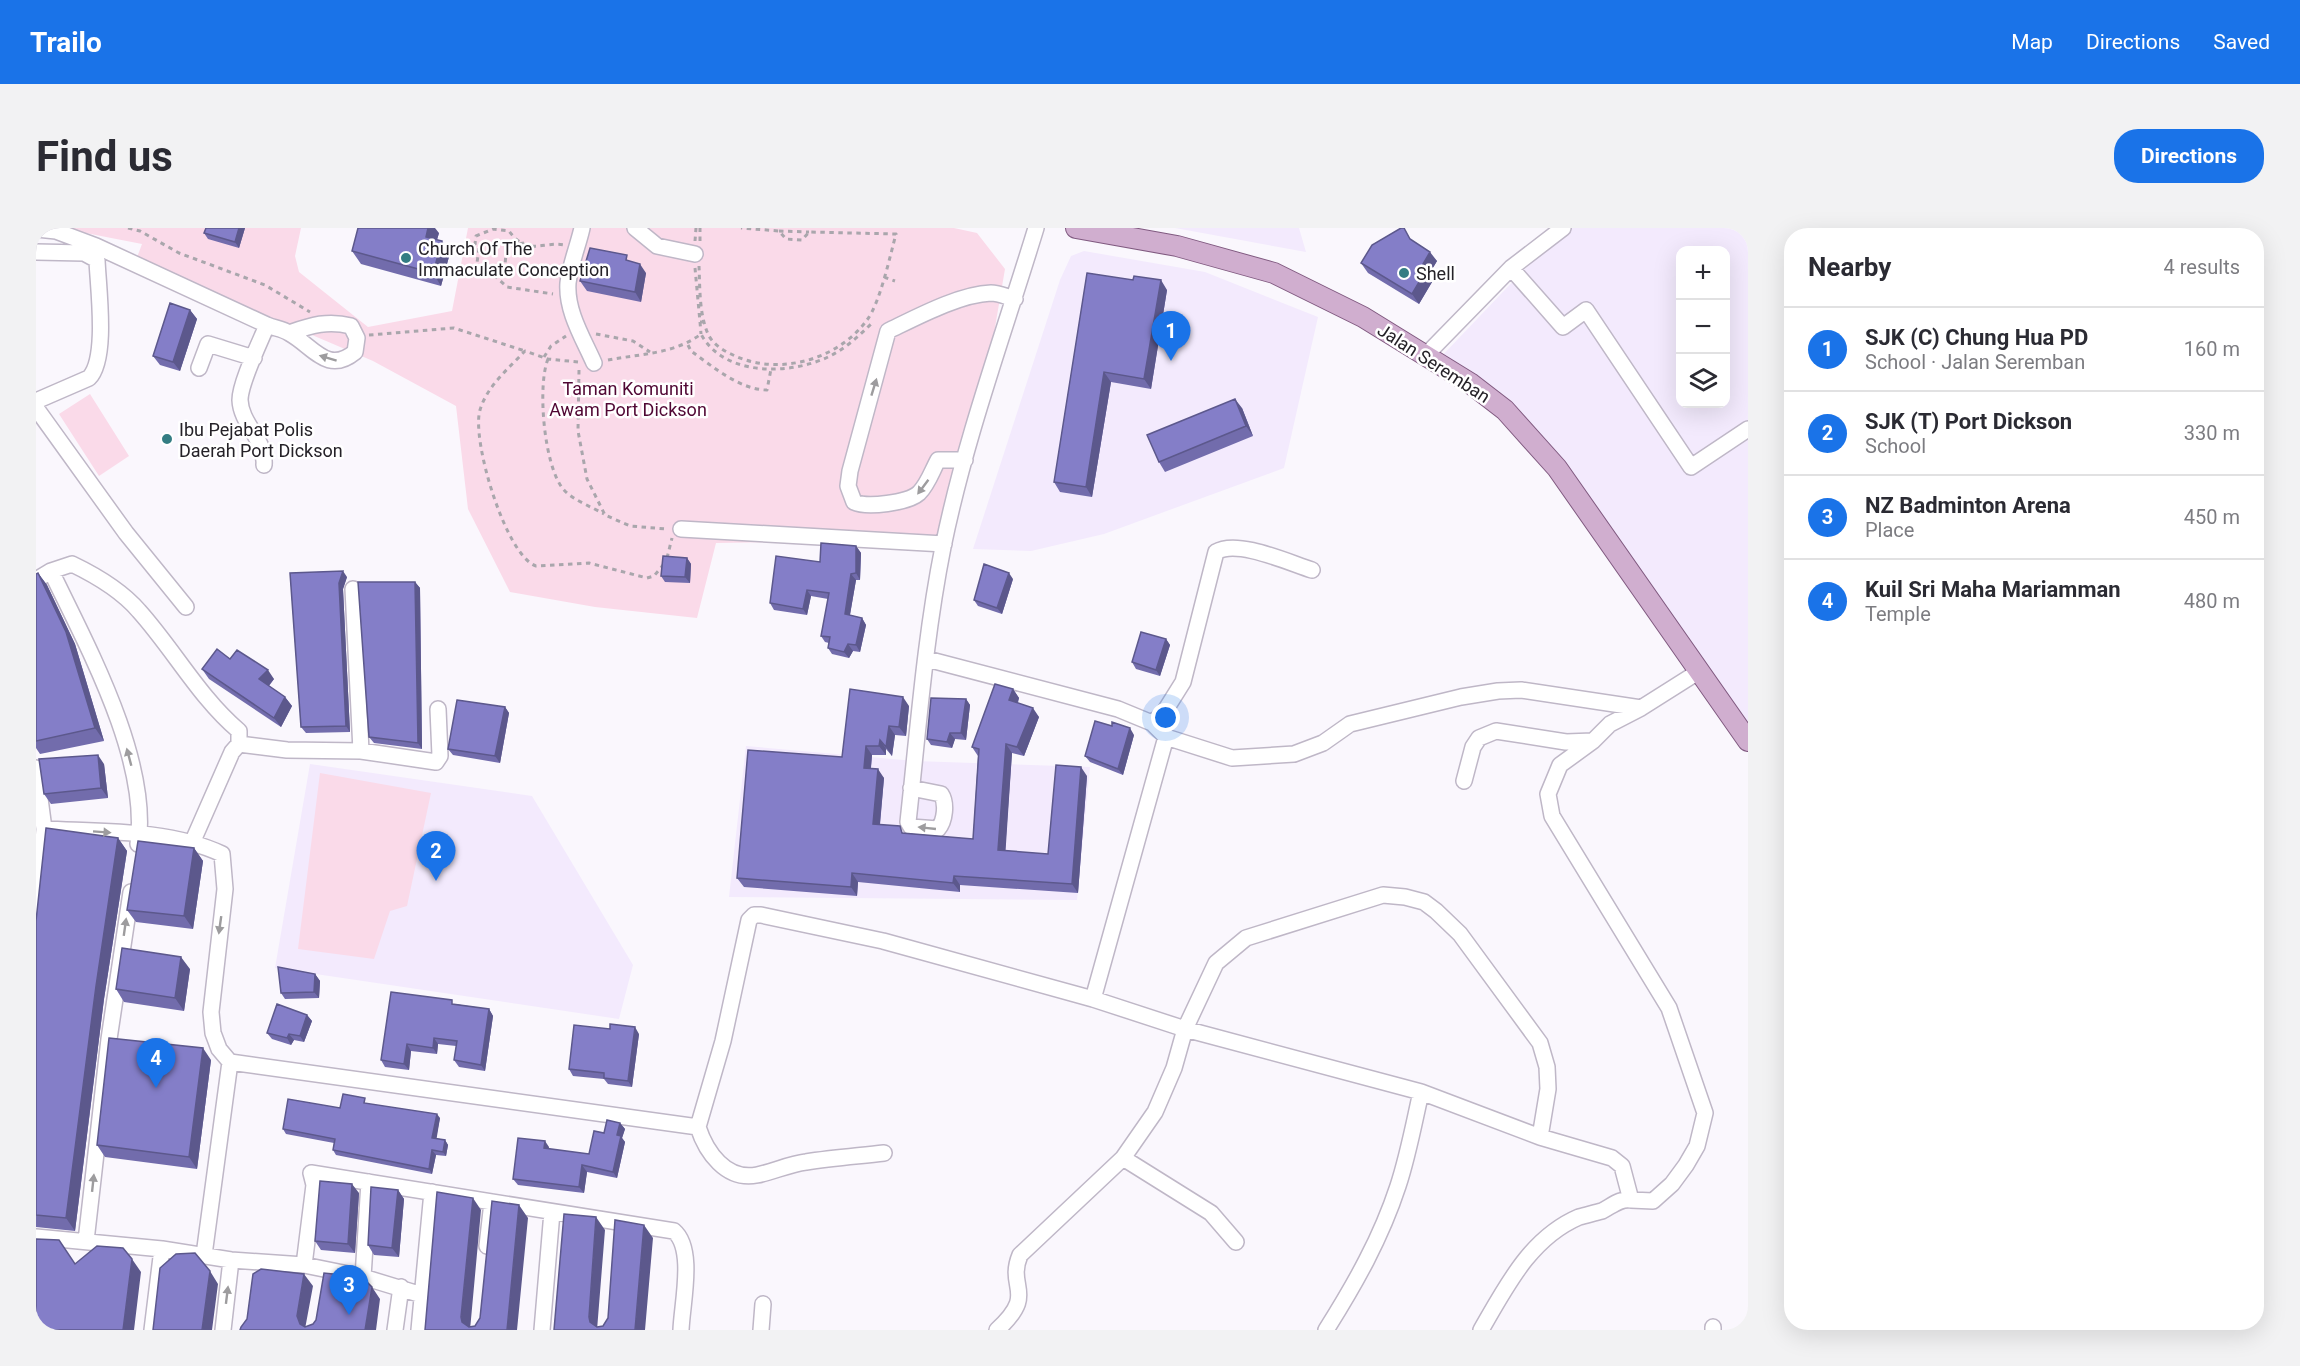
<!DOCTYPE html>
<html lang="en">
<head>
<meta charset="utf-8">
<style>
  :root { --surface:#fff; --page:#f2f2f3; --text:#2b2b33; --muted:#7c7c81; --line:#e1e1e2; --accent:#1a73e8 }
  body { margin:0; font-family:Roboto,sans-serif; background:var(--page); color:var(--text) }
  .controls { position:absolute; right:18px; top:18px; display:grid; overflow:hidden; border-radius:12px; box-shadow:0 6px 24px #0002 }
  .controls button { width:54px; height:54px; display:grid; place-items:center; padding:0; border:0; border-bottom:2px solid var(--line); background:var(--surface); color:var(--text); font:30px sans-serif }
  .you { position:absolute; left:1130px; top:490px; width:21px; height:21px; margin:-15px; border:4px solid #fff; border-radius:50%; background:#1a73e8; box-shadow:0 0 0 9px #1a73e833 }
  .badge { display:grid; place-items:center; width:39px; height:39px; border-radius:50%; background:var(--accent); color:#fff; font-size:20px; font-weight:700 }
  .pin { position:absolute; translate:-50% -50px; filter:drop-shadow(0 2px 3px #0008) }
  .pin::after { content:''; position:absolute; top:32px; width:21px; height:18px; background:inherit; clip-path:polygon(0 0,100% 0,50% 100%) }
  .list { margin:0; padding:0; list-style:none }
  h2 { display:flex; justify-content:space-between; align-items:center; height:78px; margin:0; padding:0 24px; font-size:26px }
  h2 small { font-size:20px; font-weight:400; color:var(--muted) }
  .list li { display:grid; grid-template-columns:39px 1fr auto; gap:18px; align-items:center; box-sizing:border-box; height:84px; padding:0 24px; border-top:2px solid var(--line) }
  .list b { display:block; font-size:22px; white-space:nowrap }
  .list p { margin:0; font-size:20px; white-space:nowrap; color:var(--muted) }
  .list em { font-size:20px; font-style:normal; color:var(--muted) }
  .icon { flex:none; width:33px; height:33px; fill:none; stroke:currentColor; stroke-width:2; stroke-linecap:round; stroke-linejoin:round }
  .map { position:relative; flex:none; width:1712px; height:1102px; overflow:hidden; border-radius:24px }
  header { display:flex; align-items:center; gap:36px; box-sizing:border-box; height:84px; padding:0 30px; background:var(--accent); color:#fff }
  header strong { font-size:28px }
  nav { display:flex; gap:33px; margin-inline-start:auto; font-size:21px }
  .intro { display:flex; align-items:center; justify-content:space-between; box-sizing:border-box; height:144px; padding:0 36px }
  h1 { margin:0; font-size:42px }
  .button { padding:15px 27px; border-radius:24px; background:var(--accent); color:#fff; font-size:21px; font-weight:700 }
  main { display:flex; gap:36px; padding:0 36px }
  aside { flex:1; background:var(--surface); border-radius:24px; box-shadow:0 6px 24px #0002 }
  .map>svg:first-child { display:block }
</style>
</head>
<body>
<header>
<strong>Trailo</strong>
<nav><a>Map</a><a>Directions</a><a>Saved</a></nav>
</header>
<div class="intro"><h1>Find us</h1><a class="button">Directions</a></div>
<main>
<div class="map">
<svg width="1712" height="1102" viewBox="0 0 1712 1102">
  <rect width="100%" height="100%" fill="#faf7fd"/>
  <path fill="#f3eafd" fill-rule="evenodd" d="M1139 0H1263L1270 24Z
    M1528 0H1712V511L1521 240 1401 133ZM1644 22H1690V176H1644Z
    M1048 23 1169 44 1282 89 1248 240 1068 306 995 323 937 321 1024 52 1035 28Z
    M710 518 879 533 1054 539 1041 672 693 669Z
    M274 536 496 568 597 737 583 791 239 740Z"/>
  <path fill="#fadae9" d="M24 0H265L259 28 263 44 332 99 416 83 432 0H918L941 5 969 41 957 111 903 311 680 315 661 390 559 379 474 364 432 281 420 178 337 133 100 32 106 16Z
    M54 166 93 228 63 248 23 186Z
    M284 545 395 565 371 678 354 683 338 731 262 721Z"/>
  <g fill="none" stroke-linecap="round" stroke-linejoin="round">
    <defs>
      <path id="minor" d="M546 0C542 18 534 37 532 55 530 83 547 110 558 135
        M599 0 621 18 659 26
        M0 1 20 3 60 18 231 97C238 100 247 101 253 105 277 118 291 147 319 124L321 110 315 98C292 92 276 97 253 105
        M0 24 48 25 61 32C62 59 72 131 53 150L0 173
        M1475 40 1527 99 1550 82 1655 239 1712 201
        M1390 127 1475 40 1527 0
        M163 140 172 116 218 130
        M0 180 90 305 150 379
        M929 232H902C896 243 892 256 883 265 872 275 831 280 818 274L812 258 814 243 852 103C881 89 924 66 955 65 963 65 971 69 979 71
        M228 237C230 211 205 197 204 172 204 155 224 114 231 97
        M645 301 908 316
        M15 343C51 418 114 532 102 616
        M0 352 15 343 36 336C61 348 85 362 103 383 138 422 163 469 203 503V516
        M317 361 325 523
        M891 431 1082 481 1116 495 1130 509 1196 530 1258 526 1287 515 1314 496 1425 469 1462 463 1485 462 1605 480
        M1116 495 1127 486 1147 454 1180 324C1201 311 1251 334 1276 342
        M0 540 8 601 0 697
        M1428 553 1437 519 1443 510 1460 503 1530 514 1557 513
        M875 560 905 566C911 575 909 593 902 601L875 599 872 594C882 503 889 409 907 319 929 211 968 105 1000 0
        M8 601C65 604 133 601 186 626L189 661 175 784 177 805 183 821 194 834 662 899 687 813 713 692 718 687H725L847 713 1057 771 1149 801 1385 864 1504 909 1576 930 1586 938 1595 972C1584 970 1576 978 1566 983 1558 985 1551 987 1543 989 1494 1010 1470 1059 1445 1102
        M156 615 196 524 203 516 251 522 325 523 400 534 404 528 402 481
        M1057 771 1130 509
        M662 899C670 924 690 953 721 947 737 944 753 936 770 934 796 930 822 928 848 925
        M1087 930 1175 985 1200 1014
        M1595 972 1617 973 1636 956 1650 937 1661 918 1669 885 1633 780 1516 588 1512 566 1524 537 1557 513 1574 496 1605 480 1662 444
        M0 1009 126 1021 195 1032 268 1037 327 1049 386 1067
        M50 1013 73 811 95 664
        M451 1018 456 974
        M168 1027 194 834
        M268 1037 278 957 275 945 638 1003C659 1021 646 1075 645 1102
        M327 1049 333 954
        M1677 1099V1102
        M116 1102 126 1021
        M187 1102 195 1032
        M359 1102 365 1059
        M383 1102 396 964
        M506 1102 516 984
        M725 1102 727 1076
        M961 1102C1002 1064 970 1061 984 1027L1087 930 1119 884 1138 840 1149 801 1180 735 1210 710 1347 667 1369 669 1388 674 1400 683 1424 706 1504 815 1511 839 1512 861 1504 909
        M1290 1102C1319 1056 1345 1010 1362 958 1372 928 1378 895 1385 864"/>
      <path id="major" d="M1040 0 1141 18 1238 45 1327 89 1434 155 1469 182 1521 240 1712 513"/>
    </defs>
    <use href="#minor" stroke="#bfb7c7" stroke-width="18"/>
    <use href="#major" stroke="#805a80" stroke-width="22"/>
    <path stroke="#a9a6ac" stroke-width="3" stroke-dasharray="4.5 4.5" stroke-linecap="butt" d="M92 0 104 3 143 25 229 57 274 84
      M743 3 773 4
      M659 13 660 0
      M664 13V0
      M488 15 477 17 470 24 469 38 458 47 447 42 441 35 443 20 439 16 440 8 457 1 473 3C492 29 506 13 528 17
      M663 38C664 60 663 85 672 106 676 115 686 122 695 126 740 149 801 133 831 92 844 75 854 28 860 6L773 4 766 12 750 11 743 3 705 0
      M659 40 664 94H668
      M458 47 471 59 517 66
      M848 49 859 53
      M664 94 665 106
      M560 106 597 113 614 124
      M333 107 418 100 489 123
      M652 117 655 123C676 138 704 162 731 162L735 141
      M508 129 515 118 530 108
      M512 131C501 158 508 240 528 262 537 272 556 279 568 286
      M572 132C603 126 639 126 665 106 688 149 754 147 792 129 809 121 823 108 836 95
      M542 134 512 131 489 123C473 140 451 158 444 182 435 212 470 328 500 338L553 335 611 350 618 348 628 336
      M543 142 542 203 551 251 569 287 594 298 631 301
      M631 330 636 310"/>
    <use href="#minor" stroke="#fff" stroke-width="15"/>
    <use href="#major" stroke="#d0aecf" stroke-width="20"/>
  </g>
  <path fill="#726cac" d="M209 0 203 20 172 11 168 5Z
    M403 5 401 12 414 25 405 58 325 36 316 23Z
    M1376 12 1401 33 1395 43 1399 49 1383 76 1332 45 1325 35Z
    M610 45 605 74 551 63 544 53Z
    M1051 45 1131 62 1115 161 1075 154 1056 269 1024 264 1018 254Z
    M154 82 161 91 144 143 124 137 117 128Z
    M1206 180 1217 208 1129 244 1123 234Z
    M820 318 825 325 824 352H820L814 387 826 390 830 397 824 424 817 423 813 430 796 426 792 420 793 415 789 414 785 408 792 371 775 368 771 387 738 382 734 375 784 334Z
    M651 330 655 336 654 355 629 354 625 348Z
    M2 345 11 357 39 416 68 513 4 526 0 520V346Z
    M254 345 311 349 307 361 314 504 270 505 265 499Z
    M977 351 966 386 942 378 938 372Z
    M379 354 384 360 386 521 338 515 333 509Z
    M1130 411 1134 417 1124 448 1100 441 1096 434Z
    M194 431 238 451 233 458 249 469 256 478 245 499 173 451 166 441Z
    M977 461 983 470 982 475 1003 489 988 528 976 525 969 623 1012 626 1051 548 1042 665 924 657V664L822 654 821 668 708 659 701 650 806 529 873 478 870 508 859 507 856 528 850 521V527H836L835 540 848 550 844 597 868 605 937 611 942 528 936 519Z
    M930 471 934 477 930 512 919 511 916 520 895 517 891 511Z
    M469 479 473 485 464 535 417 527 412 521Z
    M1098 507 1087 547 1054 534 1049 528Z
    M68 536 72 570 15 576 8 566Z
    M82 610 91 623 68 771 39 1003 0 999V693Z
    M158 620 167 633 157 701 100 694 91 682Z
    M154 741 148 783 88 774 80 761Z
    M279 746 284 753 283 770 249 771 245 765Z
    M419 776 453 781 457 788 449 843 423 839 418 832 420 818 402 816 401 826 375 823 373 842 349 839 345 832Z
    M271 787 276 793 268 814 258 812 255 817 236 811 231 805Z
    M603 806 596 859 572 856 568 851 537 848 533 841Z
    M175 832 161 941 69 929 61 917Z
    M332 875V876L404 890 400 910 409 912 412 917 410 928 400 927 396 946 300 927 297 922 298 915 250 906 247 901 304 880Z
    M584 895 589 901 586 910 589 914 581 950 551 944 548 965 482 957 477 951 513 919V921L553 926 568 905Z
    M362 962 368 971 363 1029 338 1027 332 1017Z
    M323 965 319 1025 285 1022 279 1013Z"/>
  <path fill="#5c588c" d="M203 0H209L203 20 199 14Z
    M392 0H399L403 5 398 21 390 9Z
    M406 13 414 25 405 58 397 45Z
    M1394 24 1401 33 1395 43 1399 49 1383 76 1376 66 1387 36Z
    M604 36 610 45 605 74 599 64Z
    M1125 52 1131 62 1115 161 1108 151Z
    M154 82 161 91 144 143 137 134Z
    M1068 144 1075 154 1056 269 1050 259Z
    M1199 171 1206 180 1217 208 1210 198Z
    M820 318 825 325 824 352 820 345Z
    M651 330 655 336 654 355 649 349Z
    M307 343 311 349 307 361 314 504 310 498 303 355Z
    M2 345 11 357 39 416 68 513 59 500Z
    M973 345 977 351 966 386 961 380Z
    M815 346 820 352 813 392 809 386Z
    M379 354 384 360 386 521 382 515Z
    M771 362 775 368 771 387 767 381Z
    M826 390 830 397 824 424 820 417Z
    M1130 411 1134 417 1124 448 1120 442Z
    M812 416 817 423 813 430 808 424Z
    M232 442 238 451 230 461 223 451Z
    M977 461 983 470 979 481 973 472Z
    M249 469 256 478 245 499 238 490Z
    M867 469 873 478 870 508 863 499Z
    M930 471 934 477 930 512 925 505Z
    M469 479 473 485 464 535 459 528Z
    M997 480 1003 489 988 528 981 519Z
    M853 498 859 507 856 528 850 519Z
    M1094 500 1098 507 1087 547 1082 541Z
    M914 505 919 511 916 520 911 514Z
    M844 512 850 521V527L843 518Z
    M970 516 976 525 969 631 962 622Z
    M830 518 836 527 834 549 828 540Z
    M62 527 68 536 72 570 65 560Z
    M1045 539 1051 548 1042 665 1036 656Z
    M842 541 848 550 843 605 837 596Z
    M82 610 91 623 68 771 39 1003 30 990 60 758Z
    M158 620 167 633 157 701 148 688Z
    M816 645 822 654 821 668 815 659Z
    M918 648 924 657V664L917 655Z
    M145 729 154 741 148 783 139 770Z
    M279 746 284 753 283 770 278 764Z
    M453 781 457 788 449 843 445 837Z
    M271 787 276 793 268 814 264 808Z
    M599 799 603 806 596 859 592 853Z
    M253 806 258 812 255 817 251 810Z
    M398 810 402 816 401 826 397 820Z
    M371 816 375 823 373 842 368 836Z
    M167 820 175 832 161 941 153 929Z
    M401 886 404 890 400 914 396 910Z
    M584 895 589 901 586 910 589 914 581 950 577 944 581 907Z
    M409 912 412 917 410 928 407 924Z
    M509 913 513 919 512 926 508 920Z
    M396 922 400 927 396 946 393 941Z
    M546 937 551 944 548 965 543 959Z
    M316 956 323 965 319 1025 312 1016Z
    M362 962 368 971 363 1029 356 1020Z
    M437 970 445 982 434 1102 426 1094 425 1089Z
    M483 977 492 990 481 1102H471Z
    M560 989 569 1002 561 1102 554 1094 553 1089Z
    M608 997 617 1010 609 1102H599Z
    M96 1031 105 1044 98 1102H87Z
    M174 1043 182 1056 176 1102H166Z
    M268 1046 277 1058 269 1101 264 1096 261 1088Z
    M336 1059 344 1071 340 1102H329Z"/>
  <path fill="#847ec8" stroke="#5c588c" stroke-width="1.5" d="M170 0H203L199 14 168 5Z
    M322 0H392L390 9 406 13 397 45 316 23Z
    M1365 0H1368L1374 11 1394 24 1387 36 1392 39 1376 66 1325 35 1336 17Z
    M554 20 591 27 590 32 604 36 599 64 544 53Z
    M1051 45 1097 52 1098 48 1125 52 1108 151 1068 144 1050 259 1018 254Z
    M134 75 154 82 137 134 117 128Z
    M1199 171 1210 198 1123 234 1111 207Z
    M785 315 820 318V345L815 346 809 386 826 390 820 417 812 416 808 424 792 420 794 409 785 408 793 365 771 362 767 381 734 375 740 328 784 334Z
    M627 328 651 330 649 349 625 348Z
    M948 336 973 345 961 380 938 372Z
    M307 343 303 355 310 498 265 499 254 345Z
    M2 345 30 404 59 500 0 513V346Z
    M322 354H379L382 515 333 509Z
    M1105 404 1130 411 1120 442 1096 434Z
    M181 421 194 431 201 422 232 442 223 451 249 469 238 490 166 441Z
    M959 456 977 461 973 472 997 480 981 519 970 516 962 622 1012 626 1020 537 1045 539 1036 656 918 648 917 655 816 645 815 659 701 650 712 522 806 529 814 461 867 469 863 499 853 498 850 519 844 512 843 518H830L828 540 842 541 837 596 864 598 866 605 937 611 943 521 936 519Z
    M895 470 930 471 925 505H914L911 514 891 511Z
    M421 472 469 479 459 528 412 521Z
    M1059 493 1076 498V494L1094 500 1082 541 1049 528Z
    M62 527 65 560 8 566 3 531Z
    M10 600 82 610 60 758 30 990 0 987V693Z
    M102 613 158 620 148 688 91 682Z
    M86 720 145 729 139 770 80 761Z
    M242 739 279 746 278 764 245 765Z
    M355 764 416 772V776L453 781 445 837 418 832 421 813 398 810 397 820 371 816 368 836 345 832Z
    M241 776 271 787 264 808 253 806 251 810 231 805Z
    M574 796 599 799 592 853 568 850V845L533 841 538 797 574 801Z
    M73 810 167 820 153 929 61 917Z
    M307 866 329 870 328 875 401 886 396 910 409 912 407 924 396 922 393 941 297 922 299 911 247 901 252 871 304 880Z
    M571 892 584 895 581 907 585 908 577 944 546 937 543 959 477 951 482 910 509 913 508 920 553 926 558 903 568 905Z
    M284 953 316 956 312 1016 279 1013Z
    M335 959 362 962 356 1020 332 1017Z
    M401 964 437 970 425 1089 426 1094 433 1099 439 1098 444 1090 456 973 483 977 471 1102H389Z
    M528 986 560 989 553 1089 554 1094 561 1099 567 1098 572 1090 579 992 608 997 599 1102H518Z
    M0 1011 23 1012 39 1036 61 1018 87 1020 96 1031 87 1102H0Z
    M159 1025 174 1043 166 1102H117L124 1040 140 1026Z
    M225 1041 268 1046 261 1088 264 1096 269 1099 277 1096 280 1092 288 1045 326 1049 336 1059 329 1102H204L205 1099 211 1091 217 1046Z"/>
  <defs><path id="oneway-solid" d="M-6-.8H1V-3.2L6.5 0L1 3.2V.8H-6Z" transform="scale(1.5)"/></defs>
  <g fill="#9d9c9e">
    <use href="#oneway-solid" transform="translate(292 130) rotate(-163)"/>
    <use href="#oneway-solid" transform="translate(838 159) rotate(-73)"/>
    <use href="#oneway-solid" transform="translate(887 259) rotate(127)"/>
    <use href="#oneway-solid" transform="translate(93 529) rotate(-105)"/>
    <use href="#oneway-solid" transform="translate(891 600) rotate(-174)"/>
    <use href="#oneway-solid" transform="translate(66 604) rotate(4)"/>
    <use href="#oneway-solid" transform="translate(184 697) rotate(98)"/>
    <use href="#oneway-solid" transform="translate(89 699) rotate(-82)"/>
    <use href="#oneway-solid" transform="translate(57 955) rotate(-84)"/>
    <use href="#oneway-solid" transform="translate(191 1067) rotate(-83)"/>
  </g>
  <g fill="#347d83" stroke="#fff" stroke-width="2">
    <circle cx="370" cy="30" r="6"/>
    <circle cx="1368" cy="45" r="6"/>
    <circle cx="131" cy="211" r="6"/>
  </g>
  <g text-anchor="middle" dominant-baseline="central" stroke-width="5" stroke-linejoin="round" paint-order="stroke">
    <g font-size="18" fill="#252228" stroke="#fff" text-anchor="start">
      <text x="382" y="20">Church Of The<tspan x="382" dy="21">Immaculate Conception</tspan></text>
      <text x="1380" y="45">Shell</text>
      <text x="143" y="201">Ibu Pejabat Polis<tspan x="143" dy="21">Daerah Port Dickson</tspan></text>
    </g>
    <g font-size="18" fill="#252228" stroke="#fff">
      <text transform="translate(1398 135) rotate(33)">Jalan Seremban</text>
    </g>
    <g font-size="18" fill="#500734" stroke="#fff">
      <text x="592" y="160">Taman Komuniti<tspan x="592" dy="21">Awam Port Dickson</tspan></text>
    </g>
  </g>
</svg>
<div class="controls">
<button>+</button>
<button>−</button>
<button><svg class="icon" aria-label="layers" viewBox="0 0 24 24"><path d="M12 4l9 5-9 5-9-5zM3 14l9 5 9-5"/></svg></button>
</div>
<div class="you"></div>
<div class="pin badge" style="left:1135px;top:133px">1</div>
<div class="pin badge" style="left:400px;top:653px">2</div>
<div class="pin badge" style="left:313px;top:1087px">3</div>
<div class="pin badge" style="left:120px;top:860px">4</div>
</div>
<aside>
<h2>Nearby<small>4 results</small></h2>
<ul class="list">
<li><span class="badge">1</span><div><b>SJK (C) Chung Hua PD</b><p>School · Jalan Seremban</p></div><em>160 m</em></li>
<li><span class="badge">2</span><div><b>SJK (T) Port Dickson</b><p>School</p></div><em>330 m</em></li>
<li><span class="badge">3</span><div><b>NZ Badminton Arena</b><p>Place</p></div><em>450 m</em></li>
<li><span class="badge">4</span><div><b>Kuil Sri Maha Mariamman</b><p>Temple</p></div><em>480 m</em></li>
</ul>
</aside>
</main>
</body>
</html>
